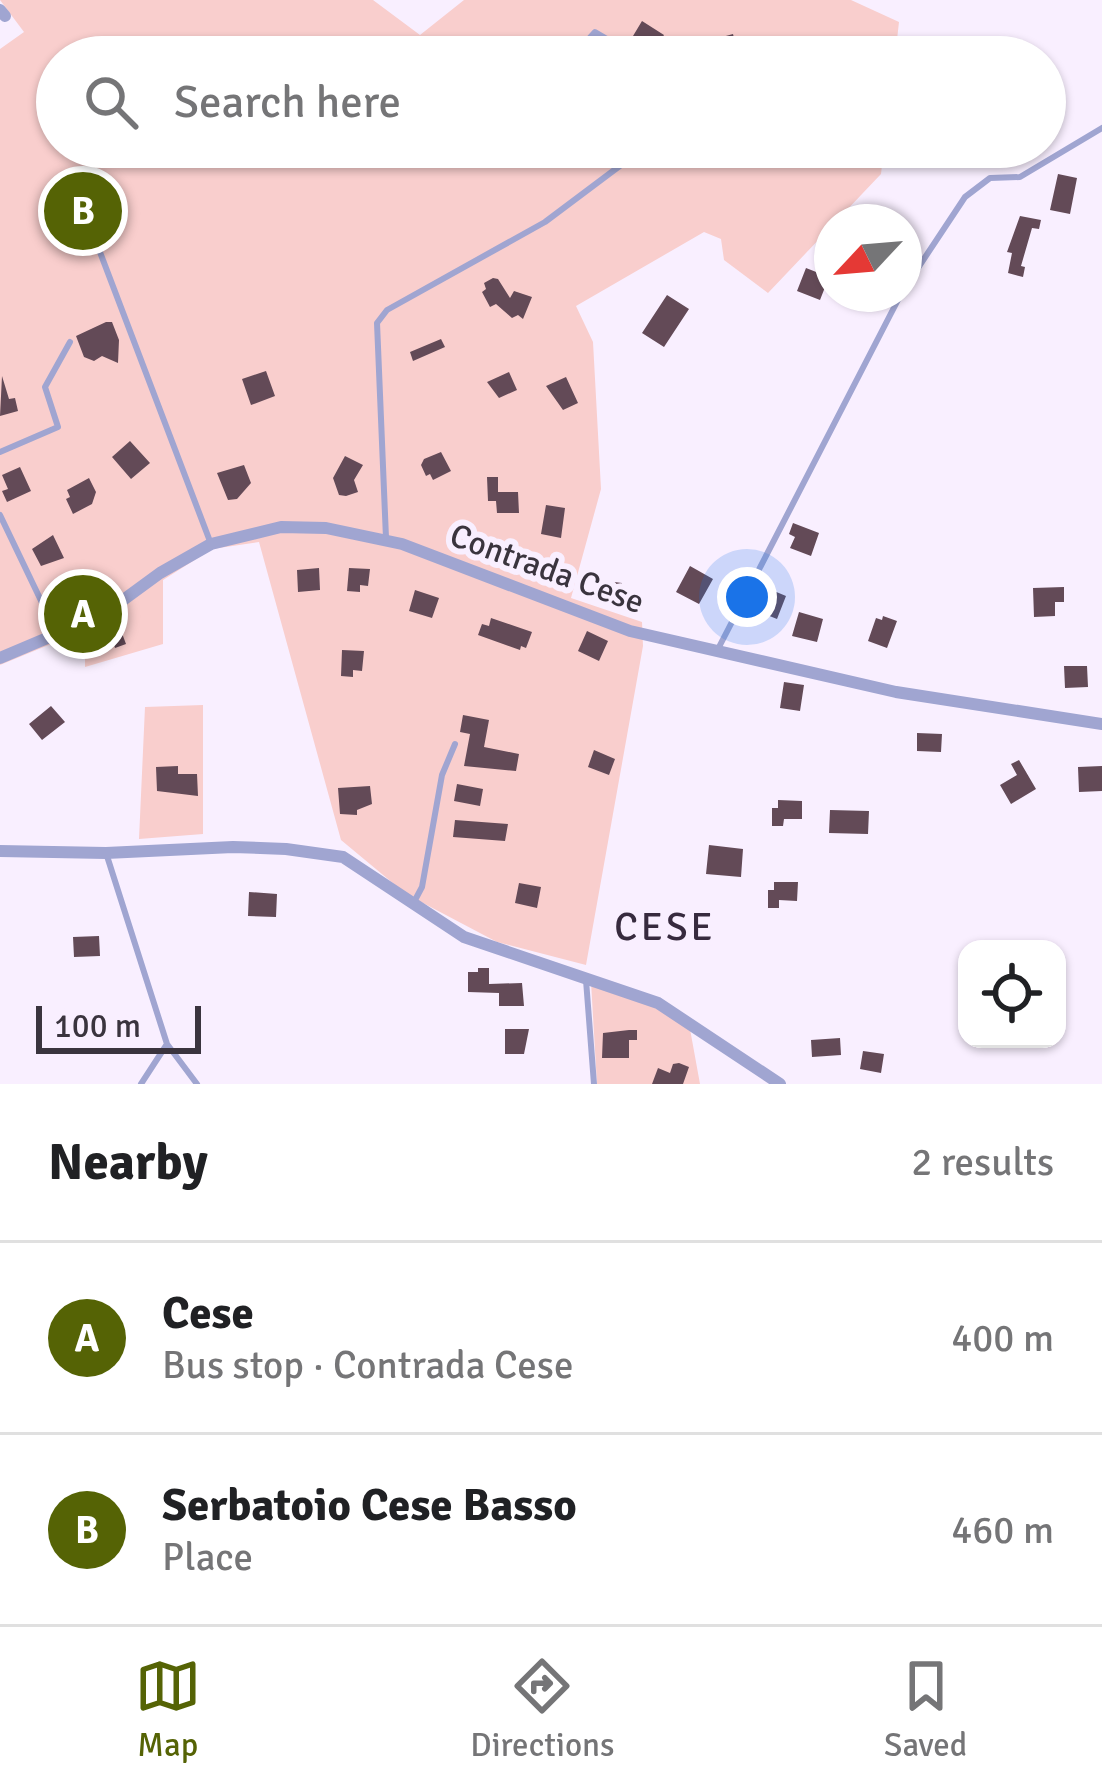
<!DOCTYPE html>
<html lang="en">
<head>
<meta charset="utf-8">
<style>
  :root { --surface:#fff; --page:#f2f2f2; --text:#202124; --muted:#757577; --line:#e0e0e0; --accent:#556305 }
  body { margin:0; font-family:Signika,sans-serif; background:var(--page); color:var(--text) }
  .controls { position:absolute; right:36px; bottom:36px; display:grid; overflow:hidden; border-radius:24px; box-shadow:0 3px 9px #0004 }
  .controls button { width:108px; height:108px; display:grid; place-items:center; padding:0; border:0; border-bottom:3px solid var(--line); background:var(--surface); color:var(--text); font:60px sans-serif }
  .compass { position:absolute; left:814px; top:204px; width:108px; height:108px; border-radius:50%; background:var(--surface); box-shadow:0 3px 9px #0004; rotate:244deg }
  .scale { position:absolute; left:36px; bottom:30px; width:165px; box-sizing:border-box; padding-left:12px; border:6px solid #3a343e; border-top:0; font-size:33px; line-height:42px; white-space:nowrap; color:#3a343e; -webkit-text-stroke:9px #f9efff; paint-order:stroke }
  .you { position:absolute; left:747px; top:597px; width:42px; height:42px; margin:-30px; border:9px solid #fff; border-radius:50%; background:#1a73e8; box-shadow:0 0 0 18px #1a73e833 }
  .badge { display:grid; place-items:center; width:78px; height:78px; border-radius:50%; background:var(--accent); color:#fff; font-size:39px; font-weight:700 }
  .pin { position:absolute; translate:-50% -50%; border:6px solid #fff; box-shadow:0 3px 12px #0006 }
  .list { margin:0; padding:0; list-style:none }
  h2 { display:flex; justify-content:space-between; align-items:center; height:156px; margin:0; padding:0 48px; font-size:51px }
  h2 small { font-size:39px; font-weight:400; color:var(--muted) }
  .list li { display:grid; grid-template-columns:78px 1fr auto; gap:36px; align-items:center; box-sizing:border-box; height:192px; padding:0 48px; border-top:3px solid var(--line) }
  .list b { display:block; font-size:45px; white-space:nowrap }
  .list p { margin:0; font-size:39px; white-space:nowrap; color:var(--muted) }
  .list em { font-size:39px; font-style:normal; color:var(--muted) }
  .icon { flex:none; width:66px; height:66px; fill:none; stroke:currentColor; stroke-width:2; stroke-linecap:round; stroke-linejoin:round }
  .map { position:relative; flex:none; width:1102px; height:1084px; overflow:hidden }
  .search { position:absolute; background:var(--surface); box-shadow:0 3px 9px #0004; left:36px; right:36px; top:36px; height:132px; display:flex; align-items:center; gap:30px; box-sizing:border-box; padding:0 42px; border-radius:66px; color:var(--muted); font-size:45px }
  .sheet { height:540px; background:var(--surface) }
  nav { display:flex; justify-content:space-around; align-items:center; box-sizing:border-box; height:168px; border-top:3px solid var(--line); background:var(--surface); font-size:33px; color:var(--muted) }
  nav a { display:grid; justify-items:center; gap:6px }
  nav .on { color:var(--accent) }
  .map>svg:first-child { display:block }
</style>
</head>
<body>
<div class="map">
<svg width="1102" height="1084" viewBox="0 0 1102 1084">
  <rect width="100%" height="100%" fill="#f9efff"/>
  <path fill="#f9cecd" d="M0 0H373L420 35 464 0H851L899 22 895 57H57V147H884L881 174 768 293 724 260 721 239 704 232 576 306 593 342 601 489 571 598 642 622 643 646 586 965 497 942 406 894 341 840 259 542 212 549 163 580V644L85 667V630L0 665V49L24 32Z
    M203 705V834L139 839 145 707Z
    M591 982 659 1008 690 1029 700 1084H597Z"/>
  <path fill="#634a57" d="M642 21 664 35 660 42 664 52 646 57 644 50 630 41Z
    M733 34 734 38 740 36 744 49 720 56 715 39Z
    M1058 174 1077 178 1070 214 1050 210Z
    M75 211a10 10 0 1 1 20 0a10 10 0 1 1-20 0Z
    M1020 216 1041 220 1039 229 1032 228 1021 266 1025 267 1023 277 1008 273 1012 253 1007 252Z
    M806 268 829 277 820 300 797 291Z
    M493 278 498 279 510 298 514 291 532 297 523 319 518 315 512 318 496 304 490 307 482 292 486 289 484 283Z
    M667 295 689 309 664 347 642 333Z
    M106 322H112L119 340 118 363 102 356 94 361 84 357 76 336Z
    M441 339 445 347 413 361 410 352Z
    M266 371 275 396 251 405 242 379Z
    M509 372 517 390 499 398 487 382Z
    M2 376 9 399 15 398 18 411 0 416Z
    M566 377 578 403 563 410 546 386Z
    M130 441 150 463 131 479 112 457Z
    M441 452 451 471 433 480 430 474 426 476 421 465 424 459Z
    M345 456 363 465 354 480 358 492 346 496 339 495 333 478Z
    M244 465 251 483 237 499 228 500 217 473Z
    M20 467 31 491 7 502 2 491 8 489 2 475Z
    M487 477H498V492H518L519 513H497L496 501H488Z
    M89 478 96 492 92 504 73 514 66 499 70 497 67 490Z
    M546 505 565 508 561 538 541 534Z
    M793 523 819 533 811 556 790 548 795 537 789 534Z
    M53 535 64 558 41 566 32 549Z
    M690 566 713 579 699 604 676 592Z
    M319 568 320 590 298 592 297 570Z
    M349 568 370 569 368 586 360 585V592L347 591Z
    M599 580 622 583 619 601 596 597Z
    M762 586 786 596 777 619 752 609Z
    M1064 587V602H1055V616L1034 617 1033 588Z
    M415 590 439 598 432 618 409 611Z
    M799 612 823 619 817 642 792 636Z
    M883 616 897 621 887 648 868 641 876 618 882 620Z
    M491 618 532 632 526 648 521 646 520 650 478 635 482 624 489 626Z
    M117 620 126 644 115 648 107 624Z
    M587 631 608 641 599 661 578 651Z
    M342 650 364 651 362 671 353 670V677L341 676Z
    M1064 666H1087L1088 687 1065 688Z
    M784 682 804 685 800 711 780 708Z
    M51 706 65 722 42 740 29 724Z
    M463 715 489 720 484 747 519 754 516 771 464 766 470 734 460 732Z
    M917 733 942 734 941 752 917 751Z
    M594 750 615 759 609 775 588 767Z
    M1019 760 1036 789 1011 804 1000 785 1017 775 1011 764Z
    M178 766V774H197L198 796 157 791 156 767Z
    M1102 766V791L1079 792 1078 767Z
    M457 784 483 789 480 806 454 801Z
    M370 786 372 804 357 810V815L340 814 338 788Z
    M778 800 802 801V819H784L783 826H772V808H778Z
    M830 810 869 811 868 834 829 833Z
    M455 820 508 824 505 841 453 837Z
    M709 845 743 849 741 877 706 874Z
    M774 882H798L797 901 779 900V908H768V890H774Z
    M519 883 541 887 537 908 515 903Z
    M249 892 277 894 276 917 248 916Z
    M99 936 100 956 74 957 73 937Z
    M478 968H489V984L522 983 524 1006H499V993L468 992V972H478Z
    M505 1029H529L524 1054H505Z
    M629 1030H637V1040H629V1058H602L603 1033Z
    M840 1038 841 1055 812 1057 811 1040Z
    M863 1051 884 1054 881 1073 860 1069Z
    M679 1063 689 1067 683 1084H652L658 1068 670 1073 673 1064Z"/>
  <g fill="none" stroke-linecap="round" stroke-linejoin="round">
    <path stroke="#a0a5d1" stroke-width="6" d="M595 57 585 43 595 32 636 56
      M95 239 211 544
      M904 289 965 197 990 178 1020 177 1102 128
      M0 452 58 427 45 387 70 342
      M0 515 57 634
      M386 538 377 323 387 310 545 222 645 147
      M718 649 901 294
      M107 856 167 1044 141 1084
      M414 902 422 887 442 775 455 744
      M586 980 594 1084
      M167 1044 197 1084"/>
    <path stroke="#a0a5d1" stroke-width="12" d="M0 10 5 16
      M0 658 104 614 160 573 211 544 281 527 326 528 402 544 630 631 896 692 1102 724
      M0 851 106 853 233 847 286 849 343 857 464 937 658 1003 780 1084"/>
  </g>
  <g text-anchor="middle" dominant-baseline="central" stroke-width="12" stroke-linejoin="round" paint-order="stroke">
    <g font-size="33" fill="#3a343e" stroke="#f9efff">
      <text transform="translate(547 569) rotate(20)">Contrada Cese</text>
    </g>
    <g font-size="39" letter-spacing="3" fill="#372a3e" stroke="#f9efff">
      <text x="665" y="927">CESE</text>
    </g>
  </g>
</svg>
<div class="controls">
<button><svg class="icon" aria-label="locate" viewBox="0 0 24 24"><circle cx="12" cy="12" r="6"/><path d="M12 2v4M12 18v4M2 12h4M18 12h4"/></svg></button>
</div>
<svg class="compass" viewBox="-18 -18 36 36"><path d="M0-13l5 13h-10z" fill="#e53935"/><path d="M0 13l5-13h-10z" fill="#757577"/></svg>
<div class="scale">100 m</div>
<div class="you"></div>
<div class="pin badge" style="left:83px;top:614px">A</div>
<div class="pin badge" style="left:83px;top:211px">B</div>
<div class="search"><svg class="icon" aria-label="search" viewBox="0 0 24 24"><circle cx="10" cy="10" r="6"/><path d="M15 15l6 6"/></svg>Search here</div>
</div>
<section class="sheet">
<h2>Nearby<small>2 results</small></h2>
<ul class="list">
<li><span class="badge">A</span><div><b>Cese</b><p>Bus stop · Contrada Cese</p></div><em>400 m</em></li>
<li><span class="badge">B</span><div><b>Serbatoio Cese Basso</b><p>Place</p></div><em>460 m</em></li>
</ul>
</section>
<nav>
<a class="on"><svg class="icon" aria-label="map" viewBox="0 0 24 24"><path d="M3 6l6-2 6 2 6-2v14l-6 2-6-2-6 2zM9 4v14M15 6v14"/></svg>Map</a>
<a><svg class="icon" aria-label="directions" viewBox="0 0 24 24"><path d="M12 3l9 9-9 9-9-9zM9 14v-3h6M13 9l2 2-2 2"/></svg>Directions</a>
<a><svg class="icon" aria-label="saved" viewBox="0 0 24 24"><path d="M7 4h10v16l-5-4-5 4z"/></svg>Saved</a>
</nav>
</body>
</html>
